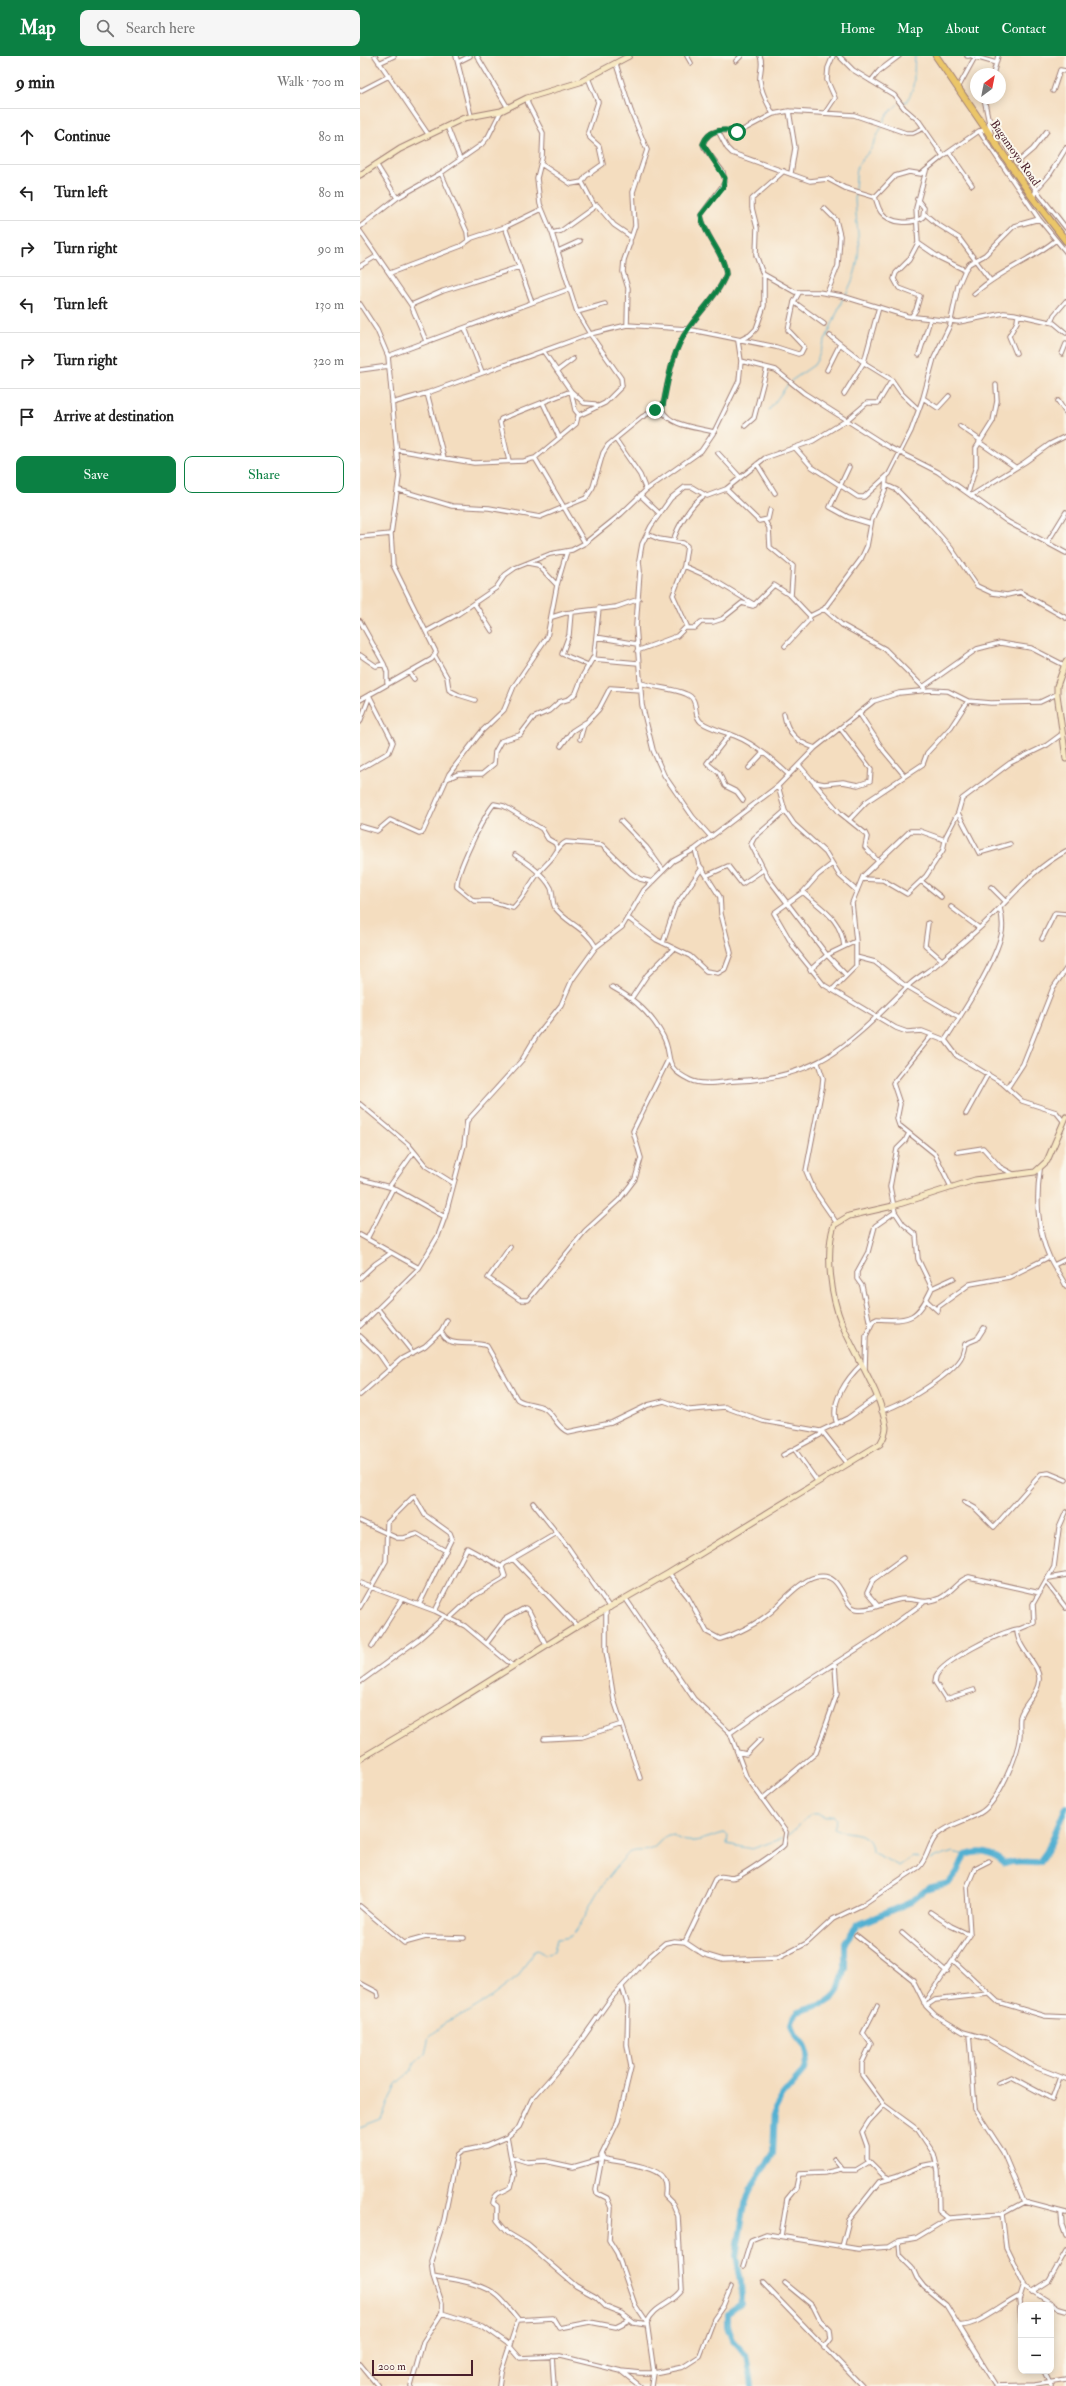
<!DOCTYPE html>
<html lang="en">
<head>
<meta charset="utf-8">
<style>
  :root { --surface:#fff; --page:#f6f6f6; --text:#222; --muted:#767676; --line:#e0e0e0; --accent:#0b8043 }
  body { margin:0; font-family:"IM FELL Double Pica",serif; background:var(--page); color:var(--text) }
  .controls { position:absolute; right:12px; bottom:12px; display:grid; overflow:hidden; border-radius:8px; box-shadow:0 2px 10px #0003 }
  .controls button { width:36px; height:36px; display:grid; place-items:center; padding:0; border:0; border-bottom:1px solid var(--line); background:var(--surface); color:var(--text); font:20px sans-serif }
  .compass { position:absolute; left:610px; top:12px; width:36px; height:36px; border-radius:50%; background:var(--surface); box-shadow:0 2px 10px #0003; rotate:32deg }
  .scale { position:absolute; left:12px; bottom:10px; width:101px; box-sizing:border-box; padding-left:4px; border:2px solid #4a1f2b; border-top:0; font-size:11px; line-height:14px; white-space:nowrap; color:#4a1f2b; -webkit-text-stroke:3px #fbf7ec; paint-order:stroke }
  .stop { position:absolute; width:12px; height:12px; margin:-9px; border:3px solid #0b8043; border-radius:50%; background:#fff }
  .stop.end { background:#0b8043; border-color:#fff; box-shadow:0 1px 4px #0008 }
  .list { margin:0; padding:0; list-style:none }
  h2 { display:flex; justify-content:space-between; align-items:center; height:52px; margin:0; padding:0 16px; font-size:17px }
  h2 small { font-size:13px; font-weight:400; color:var(--muted) }
  .list li { display:grid; grid-template-columns:26px 1fr auto; gap:12px; align-items:center; box-sizing:border-box; height:56px; padding:0 16px; border-top:1px solid var(--line) }
  .list b { display:block; font-size:15px; white-space:nowrap }
  .list em { font-size:13px; font-style:normal; color:var(--muted) }
  .actions { display:flex; gap:8px; padding:12px 16px }
  .actions a { flex:1; padding:9px 0; border:1px solid var(--accent); border-radius:8px; text-align:center; font-size:14px; color:var(--accent) }
  .actions .main { background:var(--accent); color:#fff }
  .icon { flex:none; width:22px; height:22px; fill:none; stroke:currentColor; stroke-width:2; stroke-linecap:round; stroke-linejoin:round }
  .map { position:relative; flex:none; width:706px; height:2330px; overflow:hidden }
  header { display:flex; align-items:center; gap:24px; box-sizing:border-box; height:56px; padding:0 20px; background:var(--accent); color:#fff }
  header strong { font-size:19px }
  nav { display:flex; gap:22px; margin-inline-start:auto; font-size:14px }
  .search { width:280px; height:36px; background:var(--page); display:flex; align-items:center; gap:10px; box-sizing:border-box; padding:0 14px; border-radius:8px; color:var(--muted); font-size:15px }
  main { display:flex }
  aside { flex:1; background:var(--surface) }
  .map>svg:first-child { display:block }
</style>
</head>
<body>
<header>
<strong>Map</strong>
<div class="search"><svg class="icon" aria-label="search" viewBox="0 0 24 24"><circle cx="10" cy="10" r="6"/><path d="M15 15l6 6"/></svg>Search here</div>
<nav><a>Home</a><a>Map</a><a>About</a><a>Contact</a></nav>
</header>
<main>
<aside>
<h2>9 min<small>Walk · 700 m</small></h2>
<ul class="list">
<li><svg class="icon" aria-label="ahead" viewBox="0 0 24 24"><path d="M12 20V5M6 11l6-6 6 6"/></svg><div><b>Continue</b></div><em>80 m</em></li>
<li><svg class="icon" aria-label="left" viewBox="0 0 24 24"><path d="M17 20v-9H6M10 6l-5 5 5 5"/></svg><div><b>Turn left</b></div><em>80 m</em></li>
<li><svg class="icon" aria-label="right" viewBox="0 0 24 24"><path d="M7 20v-9h11M14 6l5 5-5 5"/></svg><div><b>Turn right</b></div><em>90 m</em></li>
<li><svg class="icon" aria-label="left" viewBox="0 0 24 24"><path d="M17 20v-9H6M10 6l-5 5 5 5"/></svg><div><b>Turn left</b></div><em>130 m</em></li>
<li><svg class="icon" aria-label="right" viewBox="0 0 24 24"><path d="M7 20v-9h11M14 6l5 5-5 5"/></svg><div><b>Turn right</b></div><em>320 m</em></li>
<li><svg class="icon" aria-label="arrive" viewBox="0 0 24 24"><path d="M6 21V4h12l-3 4 3 4H6"/></svg><div><b>Arrive at destination</b></div></li>
</ul>
<div class="actions"><a class="main">Save</a><a>Share</a></div>
</aside>
<div class="map">
<svg width="706" height="2330" viewBox="0 0 706 2330">
  <rect width="100%" height="100%" fill="#fbf7ec"/>
  <filter id="ink" filterUnits="userSpaceOnUse"><feTurbulence type="fractalNoise" baseFrequency=".025" numOctaves="2"/><feDisplacementMap in="SourceGraphic" scale="8" xChannelSelector="R" yChannelSelector="G"/><feConvolveMatrix kernelMatrix="1 2 1 2 8 2 1 2 1" color-interpolation-filters="sRGB"/></filter>
  <filter id="wash" filterUnits="userSpaceOnUse"><feTurbulence type="fractalNoise" baseFrequency=".012" numOctaves="4" result="noise"/><feDisplacementMap in="SourceGraphic" scale="16" xChannelSelector="R" yChannelSelector="G"/><feGaussianBlur stdDeviation="0.9" result="paint"/><feColorMatrix in="noise" values="0 0 0 0 0 0 0 0 0 0 0 0 0 0 0 0 0 1.4 0 .05"/><feComposite in="paint" operator="in"/></filter>
  <g filter="url(#wash)">
    <rect width="100%" height="100%" fill="#f4ddbf"/>
    <g fill="none" stroke-linecap="round" stroke-linejoin="round">
      <path stroke="#53b0d2" stroke-width="1" d="M541 46H546C557 31 553 17 555 0
        M523 67 526 60 538 48
        M495 133 497 110 511 93 522 70
        M485 240C508 197 495 180 495 136
        M431 325 454 309 457 304 483 242
        M409 354 429 327
        M426 1780C435 1776 449 1755 457 1758 460 1758 463 1760 466 1761L474 1759 477 1763 474 1772C485 1780 512 1772 512 1796L539 1810 553 1800 558 1802
        M570 1804 593 1796 605 1799
        M0 2071 21 2063 36 2028 51 2015 55 2007 65 1998 69 1981 86 1966 105 1958 126 1945 158 1921 173 1896 177 1894 184 1898 194 1895 197 1883C203 1882 210 1882 214 1877 223 1867 227 1854 234 1842 242 1828 256 1810 267 1799 274 1792 283 1797 291 1793 301 1788 299 1781 313 1779 329 1792 347 1781 364 1777L368 1779 367 1788 392 1793 423 1782"/>
      <path stroke="#53b0d2" stroke-width="6" d="M391 2330 386 2298 373 2284 368 2270V2258L382 2248 381 2226 376 2200 385 2148 390 2133 413 2098 415 2053 423 2039 445 2014 448 2001 445 1990 435 1978 431 1968 433 1962 438 1956 466 1947 472 1943 478 1935 485 1912V1886L497 1869 551 1846 568 1832 589 1827 597 1816 605 1799C621 1793 632 1797 645 1808 657 1803 667 1807 679 1806L687 1795 706 1751"/>
    </g>
  </g>
  <g filter="url(#ink)">
    <g fill="none" stroke-linecap="round" stroke-linejoin="round">
      <defs>
        <path id="street" d="M15 0 68 78
          M96 0 111 60
          M117 0 148 52
          M327 0 331 7
          M400 0C404 8 399 17 400 25 401 37 408 48 413 58
          M479 0 493 14 534 39 544 52 559 65 583 100
          M607 0H609
          M612 0 636 7
          M376 5 381 0
          M98 6 110 0
          M19 7 34 0
          M256 8 271 55 287 94 273 136 275 170 271 182
          M633 18 638 0
          M228 22 238 46 228 76 230 82 239 90 243 108 226 120 222 126 234 149
          M511 25 519 15 539 0
          M598 32 615 1
          M0 35 29 20
          M693 35 700 14 706 15
          M624 42 631 77
          M429 55 435 92 431 117
          M465 57 475 42 467 24 468 12 473 0
          M628 61 676 134 706 172
          M87 70 100 103
          M358 75 367 92 372 97 450 125 468 123 485 132 515 141 535 120 549 116 561 118 583 100 619 75 626 74
          M619 75 679 163 706 196
          M589 96 612 129
          M659 105 673 93 687 75
          M16 108 37 142
          M181 108 211 128 222 126
          M81 117 107 176 108 185
          M515 141C517 146 518 152 521 156 530 168 553 169 563 161L564 152 557 143
          M673 142 676 134 690 118 706 92
          M464 152 476 164 480 180 478 210 467 237
          M565 158 577 168 599 182 630 224
          M0 171 37 142 81 117 121 89 128 81 141 55
          M145 171 172 246
          M0 175 51 249 66 285
          M192 177 201 175 237 149 254 169 270 180V187L264 204 263 216 268 232 267 269
          M558 187 580 202 605 214
          M198 195 220 185
          M0 210 17 200
          M30 217 101 190 112 182 145 171 182 153
          M403 218 435 236H458L482 240 547 260 599 266 644 257 654 258 694 267 706 277
          M614 238C639 215 670 205 696 184
          M434 246 464 268
          M0 248 17 274 28 300 39 421 31 478 33 509 76 596 72 603 0 644
          M51 249 83 235 159 211
          M217 256 245 248
          M551 261 556 254 560 240 539 232 534 223 536 217 549 204 558 187 556 152 566 115
          M691 266 694 259 706 245
          M105 272 122 316
          M470 280 506 308 532 324 541 337 558 353
          M656 297 649 280 657 266 658 259
          M702 298 706 288
          M559 299 570 264
          M28 300 209 233
          M381 305 416 314 444 337 527 390 578 416 648 466 706 497
          M0 314 29 310
          M467 314 480 288
          M197 315 213 303
          M67 337 84 402
          M484 338 504 306 519 251
          M563 342 578 352 589 340
          M698 345 706 357
          M32 347 67 337 230 278 267 269 327 273 416 291 438 298 441 297 444 291 428 274 434 246 439 237
          M183 347 199 381
          M302 354C308 326 311 297 328 273 340 255 359 238 366 218 364 196 344 180 341 159L365 126 363 116 344 91 343 88C349 71 366 74 379 76L413 58 429 55 494 59 546 77H553L564 72
          M219 359 215 354 211 335 224 347 235 348 237 351
          M385 370 394 362 407 312
          M600 370 620 384
          M256 384 280 419 286 434
          M619 386 655 411
          M436 393 452 411 498 441H504L529 418 551 375 563 342 574 302 590 269 598 230 605 214 609 208 625 199 654 170 679 163
          M38 394 114 407 164 405 175 402 216 368 218 360 245 347 262 330 261 322 230 278 217 256 192 177 180 148 177 122 182 102 183 77 168 48 167 42
          M358 397 380 421
          M175 402 225 487
          M149 405 140 366 141 363 211 335 184 296
          M397 408 415 437
          M489 411 470 451 488 461 511 468
          M526 429 537 434 569 467 591 492 617 530 632 537 647 539 660 536 706 562
          M366 433 399 465 408 463 410 454
          M39 434 92 450 129 452 180 461 226 442 233 431 243 397 248 389 282 361 295 354H302C311 371 337 371 354 376
          M608 437 616 410V392L633 365 637 345 636 329
          M280 439 299 457
          M612 439 665 406 690 388 706 380
          M405 465 409 472 410 491 433 510 431 540
          M0 481 31 478
          M313 485C318 470 331 447 345 439
          M687 487 706 456
          M168 507 178 509 197 529
          M324 510 349 521 395 549
          M114 547 132 575
          M464 553 482 569 525 593 564 632
          M211 556 209 579 202 598 228 609
          M192 561 205 557 256 551 279 543
          M0 565 24 608 27 616V627
          M326 572H335L341 566H353L362 563 382 547 393 550 414 529 431 540 450 560 464 553 501 503 507 490 512 463 525 434 526 422
          M67 575 98 558 136 532 145 519 155 512 190 498 212 494 225 487 261 458 286 434 341 395 354 376 379 325 381 305 378 285 390 279 396 273 404 250V221L396 199 397 172 392 152V143L424 115
          M236 581 277 588
          M425 590 449 564 450 560
          M277 595 317 580 327 570 313 539 324 510 327 490 323 487 299 483 287 478
          M0 599 16 610 24 608
          M75 600 87 621 89 634 99 639 115 644
          M233 603 278 607
          M49 616 54 623
          M281 627C295 632 313 632 326 638 340 643 332 659 341 666 351 673 363 675 375 680 395 688 413 704 429 719
          M563 631 617 593 640 587 671 592 704 609
          M499 657 524 695 544 719
          M424 658C427 677 437 686 455 692
          M0 666 9 642
          M370 678 347 707 359 717 365 730 377 736 383 744
          M220 683 224 669 239 653 250 632 281 634
          M201 690 212 675 226 666
          M439 709 480 757 505 777 507 781 505 791 517 804
          M389 712 403 697
          M0 713 29 696 33 686 9 639
          M89 722 98 718H122L134 708 135 696 141 685 160 679 173 662 189 655 199 646 209 643 216 637 223 619 234 600 239 552
          M454 726 464 728 483 726 498 729 510 725 511 713 480 672
          M418 730 425 755 434 768 466 797 480 820 497 835
          M425 755 394 782 391 788 408 822 467 899 486 919
          M598 757 619 797 650 788
          M489 764 506 746 563 708 567 697 591 671 608 645
          M261 765 287 792 303 814
          M0 770 17 775 30 764 59 777 63 776 89 718 122 675 144 654 154 630 187 581 197 529 207 495
          M351 781 333 761 304 719 293 694 282 649 276 570 280 515 279 505 282 488 291 470 311 442 325 431H332L347 440 366 433 405 402 453 385 487 364 507 347H518L532 324
          M198 793 195 787 188 783 182 773 144 750 134 748C124 760 95 817 97 831L114 845H129L153 852C163 842 169 830 177 819 181 813 187 808 192 802 196 797 199 789 206 786L242 789 271 817 280 823 292 826
          M155 799C167 807 184 818 191 832 194 839 191 847 196 853 208 868 226 872 236 891
          M472 808 458 819 443 836 414 857 435 893 464 929 536 972 547 976 562 975 585 984 597 1000 642 1027 662 1045 696 1056 704 1066
          M348 819 368 810 382 828 403 814
          M502 823 523 824 547 838 566 820 583 794 586 780 598 757 602 743 650 707 687 689 702 678
          M561 825 581 841
          M631 831 645 845
          M443 836C461 853 481 862 484 890
          M591 851 619 872
          M268 862 297 884 330 900 346 915 358 917 365 913 371 897 361 858 360 841 339 808 335 793
          M568 867 565 889 582 904
          M682 883 695 857 706 858
          M303 887 315 851 342 812
          M496 901 515 906 543 928 599 961
          M450 914 467 899 496 885
          M252 931C273 942 292 959 303 980 314 1001 301 1010 330 1024 342 1030 361 1026 375 1025 461 1023 493 984 550 928 558 921 567 916 575 910 592 896 609 882 625 867 653 840 671 814 706 795
          M472 934 496 910V885L492 847 503 820 550 775H560L585 784
          M271 943 287 919 313 893
          M572 979 533 1027 540 1048 537 1063 539 1069 575 1098 591 1131
          M585 984C602 958 636 906 642 876 643 868 642 859 640 852
          M458 1007 463 1022 462 1032 446 1115 454 1134 476 1166
          M648 1031 663 1008 693 932 706 913
          M0 1048 48 1088 66 1110 93 1127
          M606 1058 628 1018
          M597 1096 623 1092 640 1111 655 1119
          M680 1114C676 1141 677 1174 689 1200 693 1210 701 1220 706 1230
          M0 1123 33 1132 85 1161
          M29 1131 54 1096
          M0 1179 59 1212
          M7 1183 33 1132
          M150 1191 128 1222 160 1244H168L225 1175 259 1144 275 1123 281 1102 273 1075 308 1004
          M694 1209 706 1203
          M0 1222 15 1208 31 1197
          M572 1232 594 1222
          M567 1245 578 1255V1251L610 1228 649 1221 689 1201
          M18 1253 53 1297
          M87 1264 81 1275C88 1295 112 1283 127 1290L157 1343C165 1349 175 1347 184 1352 194 1358 196 1371 208 1376L251 1367 288 1349 304 1345 330 1354 365 1351 403 1365 460 1375 488 1362 516 1342
          M510 1269 502 1230 497 1223V1216L508 1196 515 1170 535 1156
          M0 1270 59 1212 78 1180 85 1161 104 1089 107 1065 162 1004 177 979 201 949 212 924 236 891 262 871 284 834 313 805 335 793 418 730 455 692 514 645 539 637 570 634 588 635 608 645 631 647 680 646 697 638
          M0 1280 19 1298 30 1314
          M505 1313 506 1280 513 1265 517 1263C551 1266 558 1262 572 1232L558 1203 556 1179 543 1168 535 1156 530 1131 537 1093 545 1085 549 1077
          M0 1339 41 1303 65 1290 81 1275
          M521 1355C541 1350 589 1320 600 1303 603 1299 604 1293 605 1288L617 1283 624 1272
          M477 1368C469 1347 487 1322 502 1308
          M435 1394 457 1425
          M423 1399 460 1379 462 1375 488 1408
          M604 1446 615 1452 634 1471 681 1418 689 1417 706 1424
          M173 1447 208 1491 250 1552
          M0 1465 37 1482H44L57 1478 86 1495
          M153 1503 217 1570
          M309 1517 328 1541 347 1576 360 1583C377 1578 398 1567 411 1556 422 1546 441 1524 456 1521 483 1514 482 1552 497 1553 515 1555 530 1543 544 1543 560 1543 563 1549 580 1542 591 1537 599 1523 609 1521L680 1537
          M689 1522 706 1519
          M686 1526 706 1552
          M0 1527 75 1555 105 1570 153 1610
          M266 1543 334 1643 370 1677 386 1720 426 1776 424 1789C421 1793 382 1820 376 1821 369 1824 362 1817 355 1823L325 1886
          M518 1550 507 1537 513 1524 543 1502
          M0 1551 26 1505 27 1467 54 1440 65 1459 90 1477 92 1482 59 1549
          M246 1554V1595L254 1644 280 1722
          M75 1555 107 1492 142 1511
          M90 1562 114 1540 143 1523 145 1520 142 1511 144 1508 197 1477
          M127 1587 145 1563 165 1552 169 1555 186 1589
          M12 1590 42 1543
          M0 1626 59 1583 84 1561
          M614 1634 586 1643 575 1626 576 1620C584 1604 640 1576 658 1573
          M370 1677 402 1654 516 1581 563 1547
          M184 1683 222 1681 262 1668
          M377 1696 386 1698 400 1684
          M402 1743 456 1697 477 1638 475 1609
          M0 1850 44 1887 66 1881 104 1882
          M570 1856 591 1870 610 1879
          M542 1877 587 1916
          M496 1879 553 1924 566 1950 575 1959 603 1976 628 1983 675 2011 706 2023
          M594 1905 638 1946 685 1960 706 1961
          M0 1927 17 1936 18 1940
          M262 1931 268 1950 267 1989 271 2011 258 2065 241 2100 245 2103C258 2106 297 2110 303 2122 307 2128 305 2133 305 2140L313 2148 318 2160 322 2234C313 2248 294 2249 287 2267L294 2317 292 2330
          M564 1947 610 1879 607 1831 615 1812 629 1805
          M517 1950 503 1977 511 1988 502 2007V2019L524 2049 558 2074 574 2098 578 2115 579 2155 588 2162
          M566 1950 575 1944 628 1938
          M609 1978 615 2053 643 2096 664 2146
          M638 2027 651 2021 692 2043 700 2021
          M524 2049 509 2065 502 2076 507 2090V2103L523 2119 529 2122
          M147 2081 154 2119 151 2131C144 2137 135 2134 133 2147L137 2150V2164L148 2177 168 2189 216 2230 236 2241 246 2251 261 2257 274 2267 287 2269
          M151 2101 167 2106 185 2105 213 2111 241 2103
          M242 2101 236 2133 237 2137 247 2142 251 2152 249 2184 257 2197 275 2249 287 2267
          M474 2103 483 2114H496L509 2106
          M701 2157 702 2169 706 2180
          M642 2158 646 2191 664 2228 659 2244 661 2265
          M421 2180 427 2143 436 2132 439 2118 464 2117 481 2113
          M539 2185 540 2199 552 2211 557 2222 564 2231 586 2249 636 2330
          M482 2191 489 2164 519 2126 536 2121 561 2110 571 2108 577 2110
          M383 2210 391 2184 406 2178 498 2193 529 2191 539 2185 556 2182 589 2162 642 2158 664 2146 706 2157
          M73 2220C94 2224 122 2226 138 2240 146 2247 152 2256 159 2264
          M403 2227 502 2330
          M425 2227 453 2250 460 2264 470 2274 471 2283 464 2292
          M664 2230 699 2252 706 2254
          M672 2236 689 2225 706 2195
          M82 2257 123 2270 147 2287 160 2302 200 2300 261 2315 280 2317H294L323 2311 340 2300 354 2263 363 2250 371 2231
          M598 2269C615 2273 644 2247 660 2240
          M192 2300 194 2330
          M0 2308 18 2330
          M684 2315 691 2330
          M262 2316 280 2330
          M51 2330 63 2286 82 2257V2247L73 2220 71 2205 84 2164 97 2099 102 2095 126 2090 147 2081 159 2071 172 2043 210 2000 252 1941 290 1900 305 1887 314 1885 325 1886 343 1898 363 1904 418 1902 447 1887 473 1863 502 1849 559 1811C568 1802 568 1788 577 1779 589 1768 606 1765 620 1757 638 1747 658 1699 660 1679 660 1673 659 1667 660 1661 663 1648 678 1639 679 1624 681 1609 657 1593 657 1574L674 1567 673 1548 694 1511 699 1472 706 1456
          M139 2330 141 2316 158 2264 193 2262 199 2272 230 2266 256 2271 270 2264
          M635 2330 674 2329 706 2324"/>
        <path id="secondary" d="M0 119 40 93 104 62 141 55 167 42 220 26 269 0
          M706 605 697 630V638L706 703
          M0 1703 91 1649 217 1570 309 1517 520 1388C523 1383 526 1378 526 1371 521 1336 495 1300 482 1268 471 1241 465 1197 474 1169L489 1160 533 1150 615 1124 675 1116 687 1105 706 1061"/>
        <path id="highway" d="M576 0 673 142 706 185"/>
      </defs>
      <use href="#street" stroke="#9f7e75" stroke-width="5.5"/>
      <use href="#secondary" stroke="#9f7e75" stroke-width="7"/>
      <use href="#highway" stroke="#9f7e75" stroke-width="8"/>
      <use href="#street" stroke="#fff" stroke-width="3.5"/>
      <use href="#secondary" stroke="#f7e8c3" stroke-width="5"/>
      <use href="#highway" stroke="#ebc669" stroke-width="6"/>
    </g>
  </g>
  <g fill="none" stroke-linecap="round" stroke-linejoin="round" filter="url(#ink)">
    <path stroke="#0b8043" stroke-width="5" d="M295 354H302C308 326 311 297 328 273 340 255 359 238 366 218 364 196 344 180 341 159L363 131 365 122 343 88C348 73 365 72 377 76"/>
  </g>
  <g text-anchor="middle" dominant-baseline="central" stroke-width="4" stroke-linejoin="round" paint-order="stroke">
    <g font-size="12" fill="#4a1f2b" stroke="#fbf7ec">
      <text transform="translate(655 97) rotate(55)">Bagamoyo Road</text>
    </g>
  </g>
</svg>
<div class="controls">
<button>+</button>
<button>−</button>
</div>
<svg class="compass" viewBox="-18 -18 36 36"><path d="M0-13l5 13h-10z" fill="#e53935"/><path d="M0 13l5-13h-10z" fill="#767676"/></svg>
<div class="scale">200 m</div>
<div class="stop" style="left:377px;top:76px"></div>
<div class="stop end" style="left:295px;top:354px"></div>
</div>
</main>
</body>
</html>
